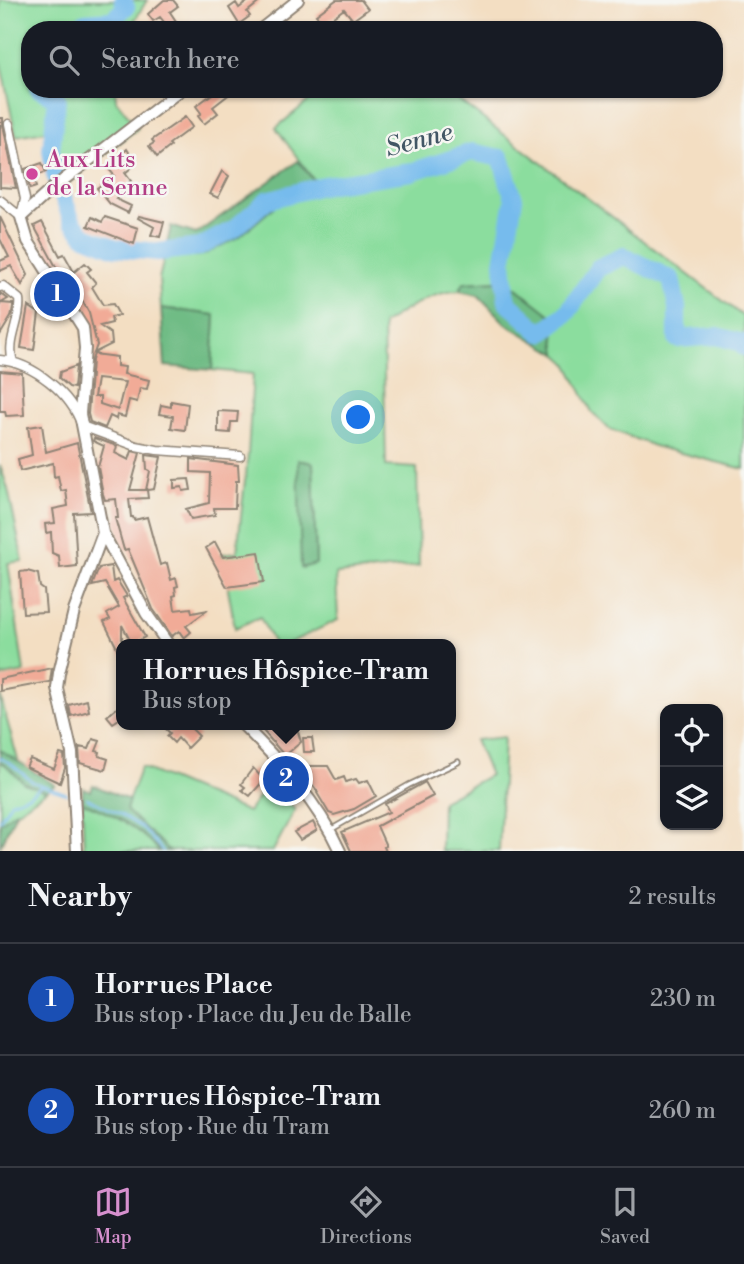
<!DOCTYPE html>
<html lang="en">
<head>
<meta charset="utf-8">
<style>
  :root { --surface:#171b24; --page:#20242c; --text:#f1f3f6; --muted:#9ea1a6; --line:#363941; --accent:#d690ce }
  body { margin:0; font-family:"Libre Bodoni",serif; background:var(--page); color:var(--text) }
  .controls { position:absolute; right:21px; bottom:21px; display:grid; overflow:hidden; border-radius:14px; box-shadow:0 2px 5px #0004 }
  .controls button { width:63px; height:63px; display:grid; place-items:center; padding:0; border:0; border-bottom:2px solid var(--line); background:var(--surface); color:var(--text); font:35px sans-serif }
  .you { position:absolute; left:359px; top:418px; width:24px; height:24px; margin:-18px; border:5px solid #fff; border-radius:50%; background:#1a73e8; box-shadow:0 0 0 10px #1a73e833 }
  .badge { display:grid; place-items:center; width:46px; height:46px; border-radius:50%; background:var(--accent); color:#fff; font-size:23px; font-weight:700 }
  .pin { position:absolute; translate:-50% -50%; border:4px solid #fff; box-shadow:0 2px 7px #0006 }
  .popup { position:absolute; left:116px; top:639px; width:340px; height:91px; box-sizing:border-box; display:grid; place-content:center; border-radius:14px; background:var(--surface); filter:drop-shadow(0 2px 5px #0005); font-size:23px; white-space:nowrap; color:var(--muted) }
  .popup b { font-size:26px; color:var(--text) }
  .popup::after { content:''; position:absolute; left:50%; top:100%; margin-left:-14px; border:14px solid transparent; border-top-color:var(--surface) }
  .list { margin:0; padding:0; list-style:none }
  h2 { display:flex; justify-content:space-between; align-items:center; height:91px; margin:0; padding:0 28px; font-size:30px }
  h2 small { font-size:23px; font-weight:400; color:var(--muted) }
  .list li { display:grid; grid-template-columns:46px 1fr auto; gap:21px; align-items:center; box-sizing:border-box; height:112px; padding:0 28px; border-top:2px solid var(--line) }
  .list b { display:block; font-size:26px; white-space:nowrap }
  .list p { margin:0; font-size:23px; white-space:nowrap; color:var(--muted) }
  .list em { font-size:23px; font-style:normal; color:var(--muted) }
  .icon { flex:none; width:38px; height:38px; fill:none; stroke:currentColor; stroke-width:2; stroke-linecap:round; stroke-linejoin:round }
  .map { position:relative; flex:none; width:744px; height:851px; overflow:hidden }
  .search { position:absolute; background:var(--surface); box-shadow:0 2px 5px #0004; left:21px; right:21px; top:21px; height:77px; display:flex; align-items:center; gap:18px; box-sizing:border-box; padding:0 24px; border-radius:28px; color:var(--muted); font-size:26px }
  .sheet { height:315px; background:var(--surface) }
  nav { display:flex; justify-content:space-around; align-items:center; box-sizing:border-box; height:98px; border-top:2px solid var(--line); background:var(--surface); font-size:19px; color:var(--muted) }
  nav a { display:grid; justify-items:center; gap:4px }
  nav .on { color:var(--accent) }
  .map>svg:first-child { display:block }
</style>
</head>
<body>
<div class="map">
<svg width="744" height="851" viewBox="0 0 744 851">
  <rect width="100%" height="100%" fill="#f6f6f2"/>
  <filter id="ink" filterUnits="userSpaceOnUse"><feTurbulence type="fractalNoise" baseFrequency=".0143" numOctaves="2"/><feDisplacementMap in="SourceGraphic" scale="14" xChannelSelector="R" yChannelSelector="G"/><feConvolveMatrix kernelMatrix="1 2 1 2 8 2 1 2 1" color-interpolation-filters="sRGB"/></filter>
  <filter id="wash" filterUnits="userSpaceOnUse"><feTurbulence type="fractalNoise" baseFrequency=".00686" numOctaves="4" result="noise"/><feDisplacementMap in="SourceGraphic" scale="28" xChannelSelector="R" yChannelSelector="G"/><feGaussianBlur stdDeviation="1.57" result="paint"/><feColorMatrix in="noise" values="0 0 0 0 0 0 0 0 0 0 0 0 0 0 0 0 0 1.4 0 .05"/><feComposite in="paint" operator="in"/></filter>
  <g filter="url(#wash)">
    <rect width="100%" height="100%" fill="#f3dec2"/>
    <path fill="#8bdd9e" stroke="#5b8464" stroke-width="2" fill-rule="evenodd" d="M0 0H147L129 30H30V89H115L116 100 138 128 57 192 47 161 45 131 16 136 0 60Z
      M323 89H444L744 317V469L657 447 609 429 592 412 567 363 557 354 551 316 515 288 497 281 465 283 459 291C432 291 406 310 383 324L386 466 417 468 419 566 336 574 338 620 287 644H274L260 617 235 628 222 554 237 552 248 454 253 374 212 370 215 315 161 308 159 279 164 258 203 255 240 236 277 204 323 193 276 128ZM299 460 313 463 316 563 302 568Z
      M0 465 8 489 23 561 8 563 24 672 0 677Z
      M0 695 19 764 0 750Z
      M504 737 499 851H441L442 801 490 775 475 740Z
      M0 762 6 765 24 783 46 791 0 823Z
      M141 767 248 812 269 782 295 810 273 851H169L125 810Z
      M82 802C117 816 133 824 160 851H84Z"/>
    <path fill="#70bc85" stroke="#4e7458" stroke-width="2" d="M298 161 324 193 277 204 240 236 203 255 164 258 171 226 196 234Z
      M497 281 516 288 552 316 557 354 506 324 478 295 459 291 464 283Z
      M161 308 215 315 212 370 165 366Z
      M298 460 313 463 316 564 301 568Z
      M0 750 55 785 46 791 24 783 6 765 0 762Z
      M93 785 129 800 126 810 169 851H160C133 824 117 816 82 802L83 788 91 791Z
      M17 810 1 845 0 848V823Z"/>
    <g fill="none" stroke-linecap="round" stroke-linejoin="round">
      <path stroke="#76bbed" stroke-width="2.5" d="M0 758 10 763 33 782 67 794
        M87 798 120 814 142 828 163 851
        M0 820 11 802 29 795 41 786"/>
      <path stroke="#76bbed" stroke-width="18" d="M77 30 85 22 112 20 126 7 123 0
        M39 89 57 99 51 150 55 175 72 221 85 236 116 248 159 252 200 247 234 229 267 200 325 185 411 172 472 152 501 158 514 199 503 263 507 302 541 333 567 313 598 268 624 256 671 279 677 307V339L717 336 742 343 744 347"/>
    </g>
    <g id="blocks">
      <path fill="#f1ab97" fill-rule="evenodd" d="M164 0H173L178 6 170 12 176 21 168 27 160 17 153 21 148 14Z
        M250 0H262L247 12 250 16 239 24 229 8 236 3 239 8Z
        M336 0H361L368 9 353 20 344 9 324 24 316 15Z
        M219 89H236L213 107 218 113 204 124 198 116 201 113 196 106Z
        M185 117 192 127 169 144 171 146 157 157 149 146 154 143 152 140Z
        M0 118H3V125L16 188 0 187Z
        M127 149 136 164 125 173 131 181 123 187 126 191 116 199 131 206 128 213 110 204 97 188 114 175 107 167Z
        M42 163 46 172 33 177 36 187 30 189 25 169Z
        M222 171 229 176 218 198 210 194Z
        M139 216 164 222 160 237 151 235 154 227 138 218Z
        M0 217 28 275 22 285 11 266 0 271V261L9 257 0 239Z
        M92 217 102 222 105 217 138 228 134 244 88 226Z
        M42 222 60 256 64 254 74 272 85 263 91 269 87 272 96 283 92 287 103 305 113 304 119 315 111 317 112 323 100 326 111 334 112 344 94 353 97 345 89 313 83 302 61 276 40 237 34 226Z
        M0 293 8 299 1 303 13 304V307L11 317 0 335Z
        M28 306 39 313 34 350 21 348Z
        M94 354 117 357V366L125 367 124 374 149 380 147 389 140 388 137 402 129 400 125 417 117 415 116 419 110 416 105 428 90 422 88 414 92 360ZM97 379 125 382 118 410 100 404V397H94Z
        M76 366 74 388 69 387 59 378 60 372Z
        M0 371 22 373 24 415 6 416 5 411H0Z
        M171 401 188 404 185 430 171 428 173 416 159 414 161 405 171 407Z
        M218 411 238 412 237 422H231L230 433 218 432Z
        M42 425 46 452 77 443 91 512 74 513 77 566 60 568 59 556 52 553 51 532 46 533 45 524 55 523 53 509 68 506 66 490 61 491 58 476 54 477 53 463 20 471 18 459 32 455 28 427Z
        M94 438 117 446 115 453 129 460 132 451 140 453 130 490H146L150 471 147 469 146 455 161 457 154 489 147 490 148 498 129 499 131 517H133L134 520 147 517 160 565 167 563 171 580 176 578 178 586 175 587 176 595 173 596 175 610 191 608 192 613 208 610 186 626 191 632 184 638 179 631 172 636 153 609 128 549 124 550 115 518H118L116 499 105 500 103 494 98 467 104 446 93 441Z
        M191 459 238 465 239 481H236L235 508H214L215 515 191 519 186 509 209 503 210 473 191 472Z
        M189 479 191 490 183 491 182 487 174 488V480Z
        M215 542 223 557 259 552 264 582 227 587 206 548Z
        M111 566 113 582 117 580 127 596 123 598 145 637 140 640 142 644H132L122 625V658L104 622 110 619 107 614 119 607 105 583 92 586 99 568Z
        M27 571 38 574 40 587 44 590 46 612 23 613 20 572Z
        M52 668 50 682 0 691V679Z
        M87 700 89 711 71 716 69 705Z
        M122 704V717L113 723 107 716Z
        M162 725H188L199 736 187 748 178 738 174 743 167 736 170 733Z
        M258 725H296L301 742 287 754H283Z
        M303 738H312L314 752H304Z
        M93 739 100 741 96 751 100 752 99 756 108 759 105 770 80 763 79 747 89 749Z
        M60 754 64 755 65 768 60 783 26 767 30 759 54 769Z
        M304 766H328L336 780 344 777 346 782 356 779 359 783 368 780 376 796 354 809 334 815 329 813 317 793 318 792 300 769Z
        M253 768 264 780 250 796 242 790 245 787 241 784Z
        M425 782 433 796 377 826 386 846 384 847 386 851H351L342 832 389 812 385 804Z
        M313 822 317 830 300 840 294 832Z"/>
    </g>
  </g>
  <g filter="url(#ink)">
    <use href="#blocks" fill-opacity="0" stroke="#8f8476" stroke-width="2"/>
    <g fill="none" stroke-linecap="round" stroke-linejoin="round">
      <defs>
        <path id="lane" d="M332 829 409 785 458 762"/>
        <path id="street" d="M0 200 21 217 25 199 9 124
          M0 287 3 286 19 299C22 320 6 340 13 362
          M0 360C33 363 71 393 82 426L136 446 157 450 240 456"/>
        <path id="secondary" d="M260 30 298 0
          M168 644 146 613 103 533 80 414 85 348 83 328 28 241 21 217 53 188 182 89
          M243 725C281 763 317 801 340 851
          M77 851 72 753 57 688 59 673 74 611 103 533"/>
      </defs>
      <use href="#lane" stroke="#8f8476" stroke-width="7"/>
      <use href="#street" stroke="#8f8476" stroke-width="11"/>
      <use href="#secondary" stroke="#8f8476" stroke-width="14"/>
      <use href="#lane" stroke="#fff" stroke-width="3.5"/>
      <use href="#street" stroke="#fff" stroke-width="8"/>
      <use href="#secondary" stroke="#fff" stroke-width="10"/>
    </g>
  </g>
  <circle fill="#d1479c" stroke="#f6f6f2" stroke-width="2.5" cx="32" cy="174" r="7"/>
  <g text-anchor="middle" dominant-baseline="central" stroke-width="5" stroke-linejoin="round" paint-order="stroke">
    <g font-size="24" fill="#b23c85" stroke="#f6f6f2" text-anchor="start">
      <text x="46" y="160">Aux Lits<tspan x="46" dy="28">de la Senne</tspan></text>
    </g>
    <g font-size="26" font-style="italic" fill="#425665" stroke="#f6f6f2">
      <text transform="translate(419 140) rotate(-15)">Senne</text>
    </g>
  </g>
</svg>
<div class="controls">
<button><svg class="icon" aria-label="locate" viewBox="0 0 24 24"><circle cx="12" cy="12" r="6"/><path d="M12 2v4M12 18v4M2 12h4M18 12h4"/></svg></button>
<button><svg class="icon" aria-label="layers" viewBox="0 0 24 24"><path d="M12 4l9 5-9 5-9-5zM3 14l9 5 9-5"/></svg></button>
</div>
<div class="you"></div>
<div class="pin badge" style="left:57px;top:294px;background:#1a4fb4">1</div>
<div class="pin badge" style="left:286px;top:779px;background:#1a4fb4">2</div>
<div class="popup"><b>Horrues Hôspice-Tram</b>Bus stop</div>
<div class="search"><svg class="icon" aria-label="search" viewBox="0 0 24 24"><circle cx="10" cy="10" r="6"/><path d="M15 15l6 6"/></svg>Search here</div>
</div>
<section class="sheet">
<h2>Nearby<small>2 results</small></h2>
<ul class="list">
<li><span class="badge" style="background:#1a4fb4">1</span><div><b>Horrues Place</b><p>Bus stop · Place du Jeu de Balle</p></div><em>230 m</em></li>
<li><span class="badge" style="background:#1a4fb4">2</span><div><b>Horrues Hôspice-Tram</b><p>Bus stop · Rue du Tram</p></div><em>260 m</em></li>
</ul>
</section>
<nav>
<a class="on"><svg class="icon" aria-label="map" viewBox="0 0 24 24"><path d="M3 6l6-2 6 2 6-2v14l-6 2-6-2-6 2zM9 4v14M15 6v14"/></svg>Map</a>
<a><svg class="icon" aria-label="directions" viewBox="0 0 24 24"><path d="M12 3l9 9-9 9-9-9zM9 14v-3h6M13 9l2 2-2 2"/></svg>Directions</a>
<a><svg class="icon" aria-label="saved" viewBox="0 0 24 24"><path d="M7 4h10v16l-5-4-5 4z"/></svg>Saved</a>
</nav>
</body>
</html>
